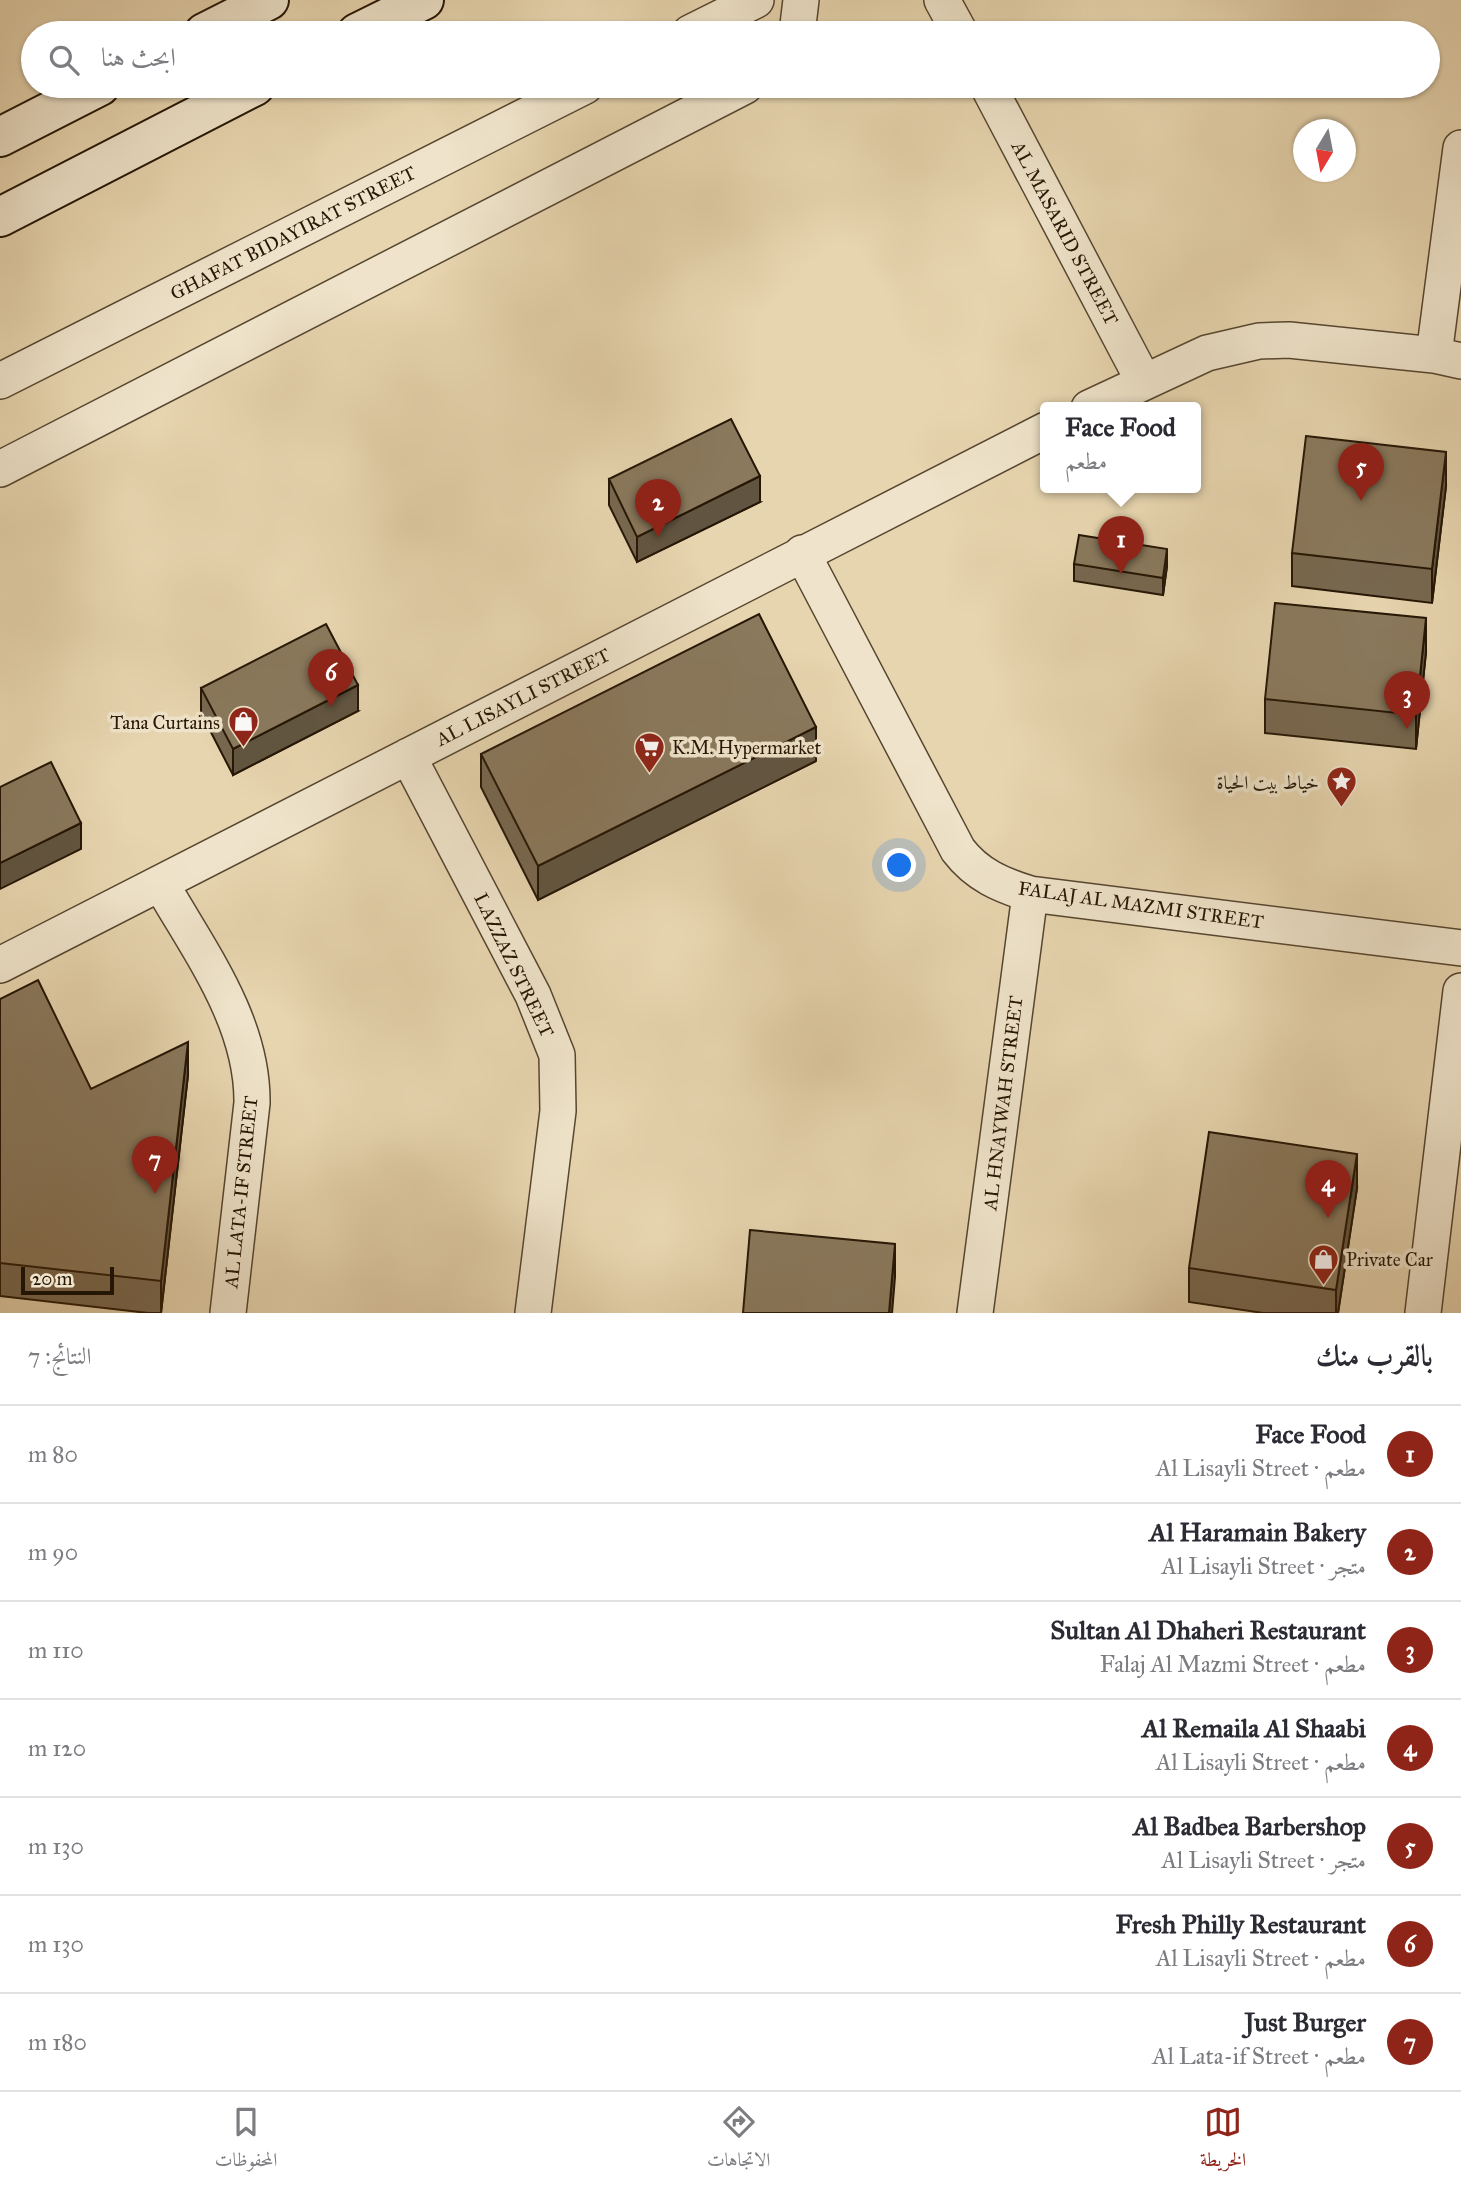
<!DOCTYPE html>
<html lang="ar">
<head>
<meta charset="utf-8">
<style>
  :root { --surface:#fff; --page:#f7f7f7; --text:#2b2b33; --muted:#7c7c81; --line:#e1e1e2; --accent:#8f2418 }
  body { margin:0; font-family:"IM FELL Great Primer",Amiri,serif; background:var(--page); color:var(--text); direction:rtl }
  .compass { position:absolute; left:1293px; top:119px; width:63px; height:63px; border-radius:50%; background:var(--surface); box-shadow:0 2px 5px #0004; rotate:190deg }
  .scale { position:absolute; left:21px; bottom:18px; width:93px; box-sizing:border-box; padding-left:7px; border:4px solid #251605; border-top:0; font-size:19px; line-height:24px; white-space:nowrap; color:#251605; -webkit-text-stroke:5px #efe4cb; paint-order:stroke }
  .you { position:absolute; left:900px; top:866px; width:24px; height:24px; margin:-18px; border:5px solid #fff; border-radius:50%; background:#1a73e8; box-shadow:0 0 0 10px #1a73e833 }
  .badge { display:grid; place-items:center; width:46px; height:46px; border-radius:50%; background:var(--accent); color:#fff; font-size:23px; font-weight:700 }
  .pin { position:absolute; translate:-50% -58px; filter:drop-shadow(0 2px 4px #0008) }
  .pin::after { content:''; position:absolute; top:37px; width:24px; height:21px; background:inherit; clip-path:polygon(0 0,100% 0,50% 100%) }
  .popup { position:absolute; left:1040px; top:402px; width:161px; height:91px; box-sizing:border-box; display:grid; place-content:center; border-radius:7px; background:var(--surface); filter:drop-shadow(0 2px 5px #0005); font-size:23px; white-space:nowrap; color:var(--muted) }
  .popup b { font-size:26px; color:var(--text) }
  .popup::after { content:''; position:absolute; left:50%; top:100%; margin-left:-14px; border:14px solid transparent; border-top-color:var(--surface) }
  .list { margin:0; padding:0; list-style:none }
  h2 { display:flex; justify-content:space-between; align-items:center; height:91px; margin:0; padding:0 28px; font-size:30px }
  h2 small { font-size:23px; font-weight:400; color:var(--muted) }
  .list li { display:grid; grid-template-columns:46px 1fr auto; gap:21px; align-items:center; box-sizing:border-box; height:98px; padding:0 28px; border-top:2px solid var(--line) }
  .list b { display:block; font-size:26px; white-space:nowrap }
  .list p { margin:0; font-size:23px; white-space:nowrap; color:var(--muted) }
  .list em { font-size:23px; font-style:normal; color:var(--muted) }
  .icon { flex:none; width:38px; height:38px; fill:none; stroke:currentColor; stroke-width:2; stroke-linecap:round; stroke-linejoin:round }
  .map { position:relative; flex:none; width:1461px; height:1313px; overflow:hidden; direction:ltr }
  .search { position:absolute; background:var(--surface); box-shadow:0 2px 5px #0004; left:21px; right:21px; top:21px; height:77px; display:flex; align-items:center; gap:18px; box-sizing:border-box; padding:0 24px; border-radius:38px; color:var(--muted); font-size:26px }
  .sheet { height:777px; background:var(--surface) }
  nav { display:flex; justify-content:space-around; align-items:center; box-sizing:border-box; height:98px; border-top:2px solid var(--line); background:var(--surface); font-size:19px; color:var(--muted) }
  nav a { display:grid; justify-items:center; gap:4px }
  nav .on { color:var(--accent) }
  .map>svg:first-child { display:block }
</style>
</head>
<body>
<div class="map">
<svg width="1461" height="1313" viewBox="0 0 1461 1313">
  <rect width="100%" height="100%" fill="#e7d5af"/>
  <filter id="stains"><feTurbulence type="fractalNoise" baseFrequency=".00286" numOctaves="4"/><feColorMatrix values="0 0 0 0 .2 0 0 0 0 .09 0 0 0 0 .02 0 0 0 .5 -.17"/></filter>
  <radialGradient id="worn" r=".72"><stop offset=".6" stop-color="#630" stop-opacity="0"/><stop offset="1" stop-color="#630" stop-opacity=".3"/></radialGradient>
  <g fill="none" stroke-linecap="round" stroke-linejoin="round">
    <defs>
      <path id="minor" d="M942 0 960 33
        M690 33 756 0
        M797 33 801 0
        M988 86 1143 380
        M1434 355 1461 148
        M0 381 585 86
        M1089 408 1207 353 1259 341 1289 340 1434 355 1461 361
        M0 469 745 86
        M802 553 958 850C977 875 1001 885 1030 894L1461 948
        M408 756 533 995 557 1055 558 1111 533 1313
        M161 884C200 952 253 1022 252 1103L228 1313
        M0 965 1046 430
        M975 1313 1030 894
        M1423 1313 1461 991"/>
      <path id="secondary" d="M204 33 269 0
        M357 33 424 0
        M0 137 100 86
        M0 217 255 86"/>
    </defs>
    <use href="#minor" stroke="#564630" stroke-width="38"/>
    <use href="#secondary" stroke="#251605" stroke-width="42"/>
    <use href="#minor" stroke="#efe4cb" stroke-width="35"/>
    <use href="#secondary" stroke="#efe4cb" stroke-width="38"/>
  </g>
  <path fill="#776850" stroke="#251605" stroke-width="2" d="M609 479 760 502 637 562 609 505Z
    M1446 486 1432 603 1292 586V553Z
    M1074 564 1167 566 1163 595 1074 581Z
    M1426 652 1416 749 1265 733V699Z
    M201 688 358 711 233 775 201 713Z
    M481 754 816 761 538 900 481 787Z
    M0 999 91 1089 188 1075 161 1313H148L0 1296Z
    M1357 1188 1338 1313H1263L1189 1302V1268Z"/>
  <path fill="#615541" stroke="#251605" stroke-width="2" d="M1446 452V486L1432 603V569Z
    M760 476V502L637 562V537Z
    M1167 549V566L1163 595V578Z
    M1426 618V652L1416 749V715Z
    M358 685V711L233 775V749Z
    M816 727V761L538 900V866Z
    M81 823V849L0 889V863Z
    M188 1042V1075L161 1313V1281Z
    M1357 1154V1188L1338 1313H1336V1290Z
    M895 1244V1277L892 1313H889Z"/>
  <path fill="#8a795d" stroke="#251605" stroke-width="2" d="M731 419 760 476 637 537 609 479Z
    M1306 436 1446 452 1432 569 1292 553Z
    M1079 535 1167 549 1163 578 1074 564Z
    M1275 603 1426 618 1416 715 1265 699Z
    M759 614 816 727 538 866 481 754Z
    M326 624 358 685 233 749 201 688Z
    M51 762 81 823 0 863V787Z
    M38 980 91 1089 188 1042 161 1281 0 1263V999Z
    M1209 1132 1357 1154 1336 1290 1189 1268Z
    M750 1230 895 1244 889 1313H743Z"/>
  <defs>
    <symbol id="shop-pin" viewBox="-11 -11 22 30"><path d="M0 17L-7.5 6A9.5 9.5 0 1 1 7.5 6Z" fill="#8f2418" stroke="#efe4cb"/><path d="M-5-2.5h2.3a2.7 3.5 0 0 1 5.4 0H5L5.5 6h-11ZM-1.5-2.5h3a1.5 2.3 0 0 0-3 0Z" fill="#fff"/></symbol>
    <symbol id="supermarket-pin" viewBox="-11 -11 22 30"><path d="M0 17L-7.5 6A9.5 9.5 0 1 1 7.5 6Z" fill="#8f2418" stroke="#efe4cb"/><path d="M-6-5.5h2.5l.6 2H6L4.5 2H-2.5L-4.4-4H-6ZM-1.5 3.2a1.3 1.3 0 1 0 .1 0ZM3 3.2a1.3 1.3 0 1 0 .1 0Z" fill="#fff"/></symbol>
    <symbol id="sight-pin" viewBox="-11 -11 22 30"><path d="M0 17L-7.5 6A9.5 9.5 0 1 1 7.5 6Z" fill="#8f2418" stroke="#efe4cb"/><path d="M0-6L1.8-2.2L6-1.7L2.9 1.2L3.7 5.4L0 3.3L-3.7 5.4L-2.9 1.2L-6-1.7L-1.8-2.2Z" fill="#fff"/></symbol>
  </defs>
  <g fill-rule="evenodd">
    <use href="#shop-pin" x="226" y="704" width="35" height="47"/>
    <use href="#supermarket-pin" x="632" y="730" width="35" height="47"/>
    <use href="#sight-pin" x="1324" y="764" width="35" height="47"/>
    <use href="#shop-pin" x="1306" y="1242" width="35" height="47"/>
  </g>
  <g text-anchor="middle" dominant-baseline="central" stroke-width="7" stroke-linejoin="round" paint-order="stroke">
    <g font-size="19" fill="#251605" stroke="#efe4cb">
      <text transform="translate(293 233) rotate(-27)">GHAFAT BIDAYIRAT STREET</text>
      <text transform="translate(1065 233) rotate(62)">AL MASARID STREET</text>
      <text transform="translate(523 697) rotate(-27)">AL LISAYLI STREET</text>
      <text transform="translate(1141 905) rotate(8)">FALAJ AL MAZMI STREET</text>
      <text transform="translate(514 965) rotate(64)">LAZZAZ STREET</text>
      <text transform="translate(1003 1103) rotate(-83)">AL HNAYWAH STREET</text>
      <text transform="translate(241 1192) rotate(-84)">AL LATA-IF STREET</text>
    </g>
    <g font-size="19" fill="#251605" stroke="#efe4cb" text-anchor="end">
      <text x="220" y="722">Tana Curtains</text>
      <text x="672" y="747" text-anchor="start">K.M. Hypermarket</text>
      <text x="1319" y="782">خياط بيت الحياة</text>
      <text x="1346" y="1259" text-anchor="start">Private Car</text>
    </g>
  </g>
  <rect width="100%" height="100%" filter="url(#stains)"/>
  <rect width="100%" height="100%" fill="url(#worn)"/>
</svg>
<svg class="compass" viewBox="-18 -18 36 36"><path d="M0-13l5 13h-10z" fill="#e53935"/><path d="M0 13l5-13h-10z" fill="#7c7c81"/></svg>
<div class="scale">20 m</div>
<div class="you"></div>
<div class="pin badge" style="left:1121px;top:574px">1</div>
<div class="popup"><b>Face Food</b>مطعم</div>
<div class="pin badge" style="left:658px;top:537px">2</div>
<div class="pin badge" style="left:1407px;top:729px">3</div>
<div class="pin badge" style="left:1328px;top:1218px">4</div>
<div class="pin badge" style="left:1361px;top:501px">5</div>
<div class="pin badge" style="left:331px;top:707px">6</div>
<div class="pin badge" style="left:155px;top:1194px">7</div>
<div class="search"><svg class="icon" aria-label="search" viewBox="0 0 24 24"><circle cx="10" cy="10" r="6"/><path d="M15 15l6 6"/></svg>ابحث هنا</div>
</div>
<section class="sheet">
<h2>بالقرب منك<small>النتائج: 7</small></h2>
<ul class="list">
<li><span class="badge">1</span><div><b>Face Food</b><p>مطعم · Al Lisayli Street</p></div><em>80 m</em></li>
<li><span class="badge">2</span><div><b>Al Haramain Bakery</b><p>متجر · Al Lisayli Street</p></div><em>90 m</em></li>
<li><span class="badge">3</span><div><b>Sultan Al Dhaheri Restaurant</b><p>مطعم · Falaj Al Mazmi Street</p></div><em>110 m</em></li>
<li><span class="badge">4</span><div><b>Al Remaila Al Shaabi</b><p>مطعم · Al Lisayli Street</p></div><em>120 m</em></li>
<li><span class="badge">5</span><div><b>Al Badbea Barbershop</b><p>متجر · Al Lisayli Street</p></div><em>130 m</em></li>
<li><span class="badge">6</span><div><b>Fresh Philly Restaurant</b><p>مطعم · Al Lisayli Street</p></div><em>130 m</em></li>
<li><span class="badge">7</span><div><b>Just Burger</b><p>مطعم · Al Lata-if Street</p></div><em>180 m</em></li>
</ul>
</section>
<nav>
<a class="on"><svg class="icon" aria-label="map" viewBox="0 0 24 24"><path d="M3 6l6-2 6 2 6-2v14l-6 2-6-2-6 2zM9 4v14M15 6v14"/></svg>الخريطة</a>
<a><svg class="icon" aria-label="directions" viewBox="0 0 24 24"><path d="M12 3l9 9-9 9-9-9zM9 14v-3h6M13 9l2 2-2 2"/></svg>الاتجاهات</a>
<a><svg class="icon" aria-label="saved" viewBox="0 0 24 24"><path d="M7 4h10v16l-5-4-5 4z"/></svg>المحفوظات</a>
</nav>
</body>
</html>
